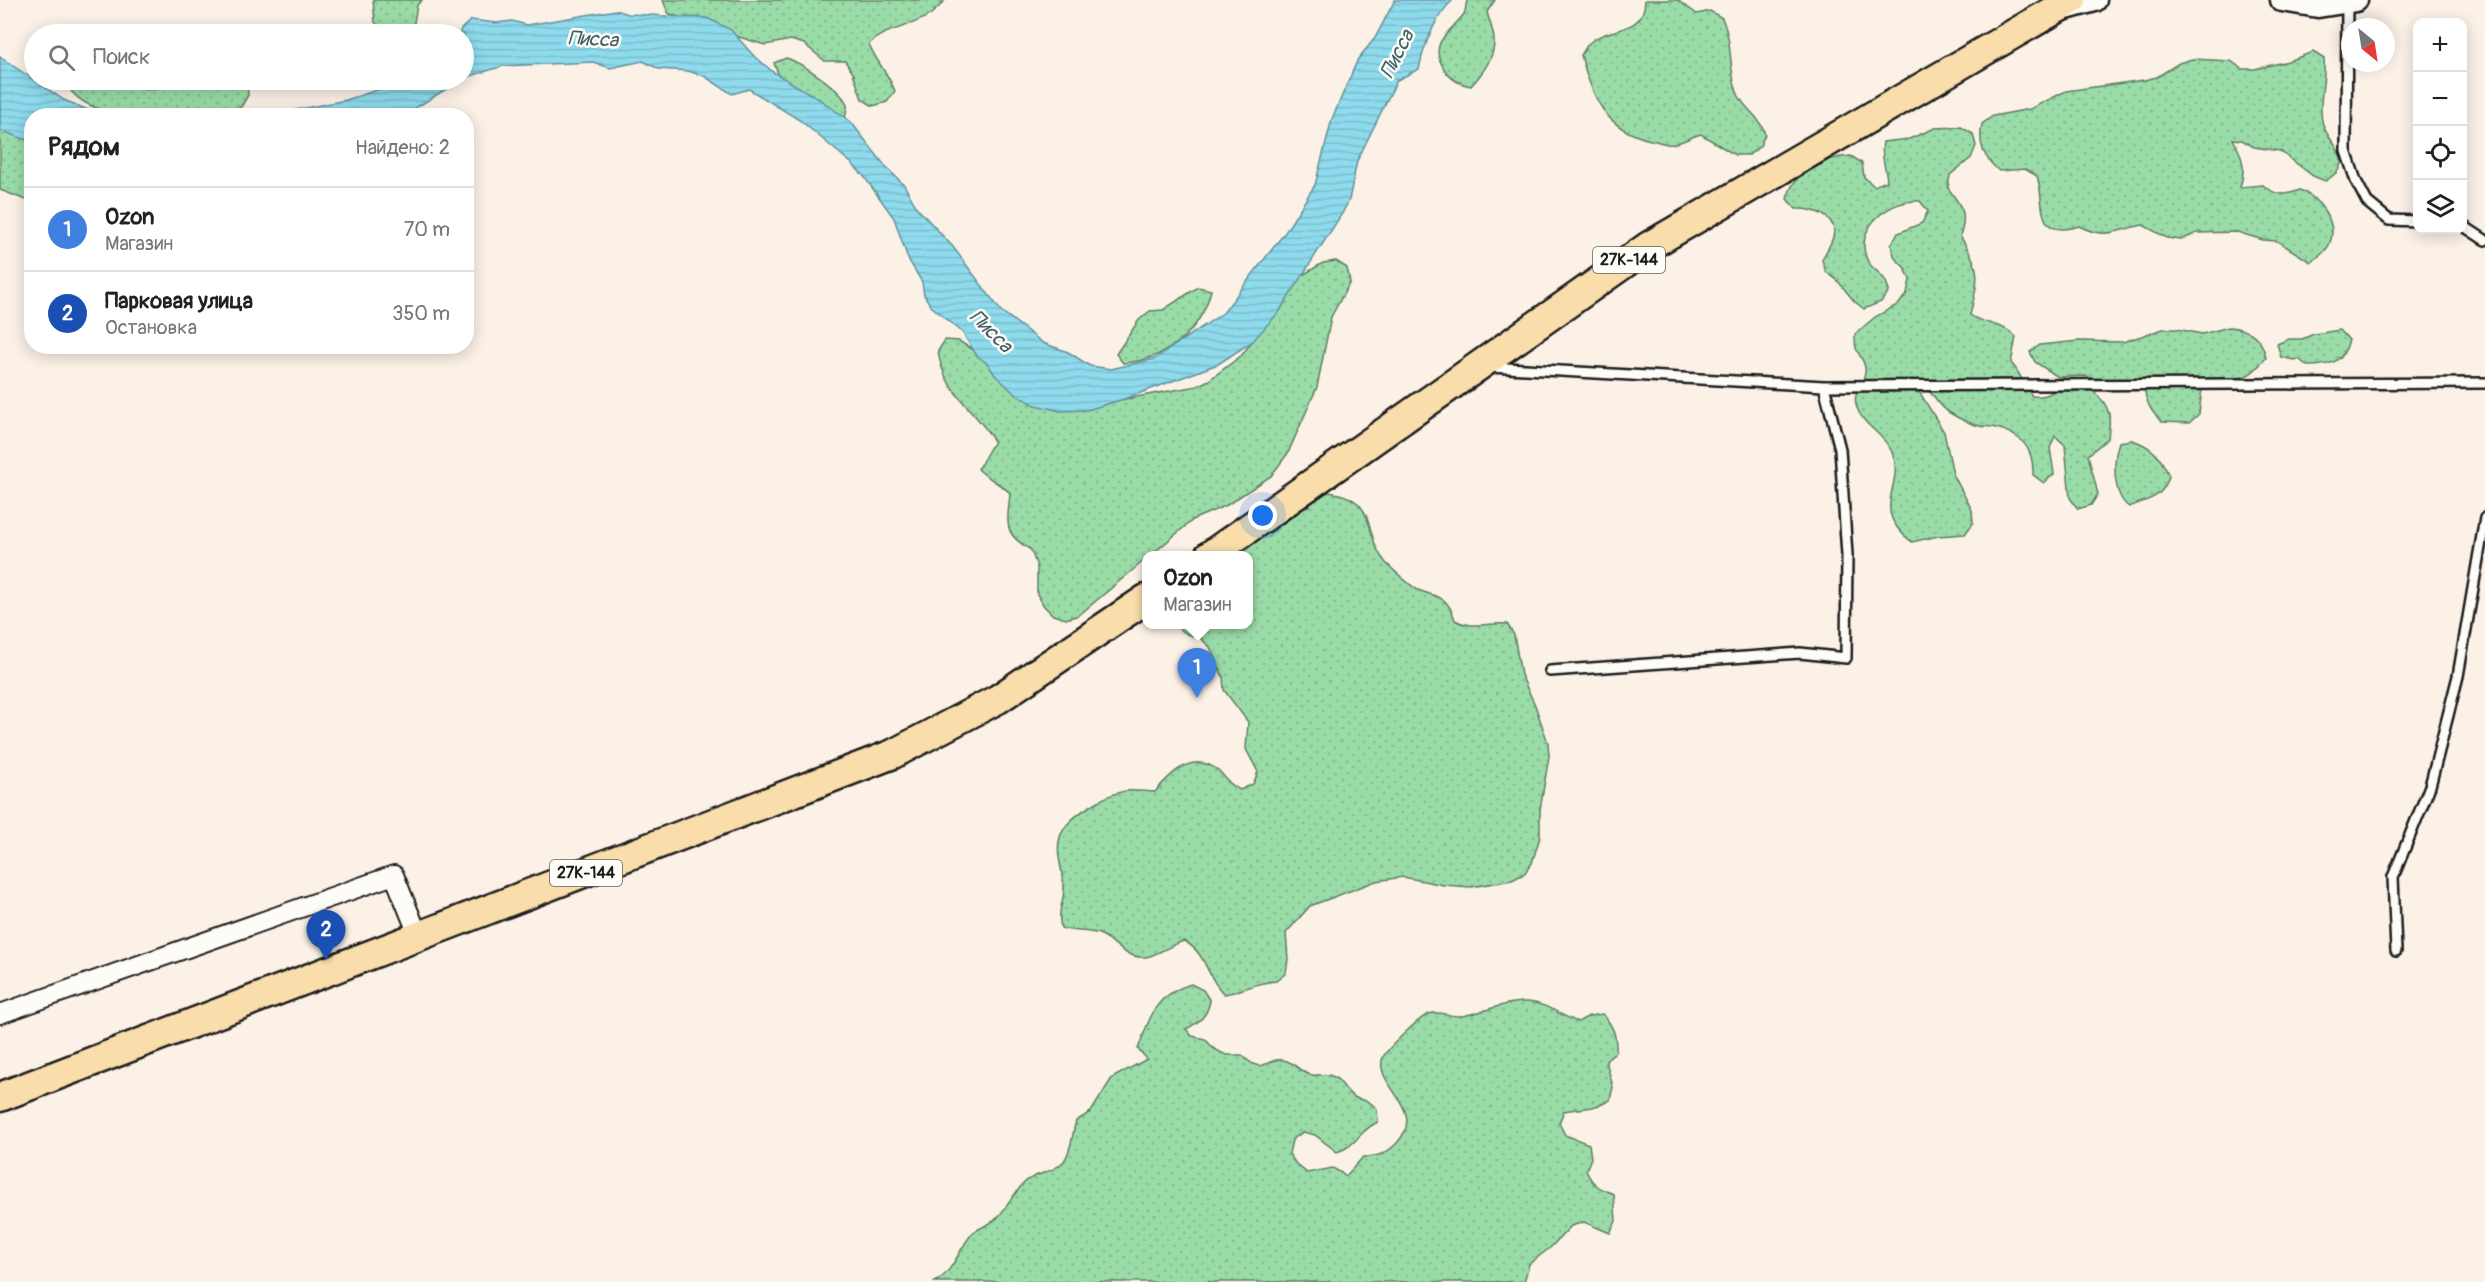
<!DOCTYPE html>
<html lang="ru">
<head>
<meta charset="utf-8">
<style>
  :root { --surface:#fff; --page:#f2f2f2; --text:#222; --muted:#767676; --line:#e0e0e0; --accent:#1c1c1c }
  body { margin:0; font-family:Pangolin,sans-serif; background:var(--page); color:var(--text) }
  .controls { position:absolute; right:18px; top:18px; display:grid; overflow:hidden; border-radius:12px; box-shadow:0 3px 15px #0003 }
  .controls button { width:54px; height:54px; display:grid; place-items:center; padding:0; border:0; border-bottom:2px solid var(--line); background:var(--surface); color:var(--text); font:30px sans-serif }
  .compass { position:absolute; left:2341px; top:18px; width:54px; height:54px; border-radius:50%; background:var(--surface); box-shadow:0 3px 15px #0003; rotate:150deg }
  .you { position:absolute; left:1263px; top:516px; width:21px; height:21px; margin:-15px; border:4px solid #fff; border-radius:50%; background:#1a73e8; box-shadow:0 0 0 9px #1a73e833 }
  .badge { display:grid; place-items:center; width:39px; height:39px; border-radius:50%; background:var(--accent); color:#fff; font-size:20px; font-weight:700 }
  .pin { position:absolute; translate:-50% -50px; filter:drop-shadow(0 2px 3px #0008) }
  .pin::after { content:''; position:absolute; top:32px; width:21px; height:18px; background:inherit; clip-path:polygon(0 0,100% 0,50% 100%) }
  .popup { position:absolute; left:1142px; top:551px; width:111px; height:78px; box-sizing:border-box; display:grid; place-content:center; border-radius:12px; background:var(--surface); filter:drop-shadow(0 2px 4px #0005); font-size:20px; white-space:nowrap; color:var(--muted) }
  .popup b { font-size:22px; color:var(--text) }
  .popup::after { content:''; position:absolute; left:50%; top:100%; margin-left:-12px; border:12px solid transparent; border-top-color:var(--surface) }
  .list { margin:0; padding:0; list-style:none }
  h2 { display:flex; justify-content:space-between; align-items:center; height:78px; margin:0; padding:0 24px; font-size:26px }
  h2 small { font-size:20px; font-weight:400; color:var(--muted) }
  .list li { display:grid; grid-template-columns:39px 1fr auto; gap:18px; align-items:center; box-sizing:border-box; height:84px; padding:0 24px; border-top:2px solid var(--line) }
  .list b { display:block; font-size:22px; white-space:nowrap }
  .list p { margin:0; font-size:20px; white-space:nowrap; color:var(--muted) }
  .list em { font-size:20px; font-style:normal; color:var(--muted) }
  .icon { flex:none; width:33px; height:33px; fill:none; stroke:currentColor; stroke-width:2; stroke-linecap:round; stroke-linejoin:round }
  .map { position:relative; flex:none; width:2485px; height:1282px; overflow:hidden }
  .search { position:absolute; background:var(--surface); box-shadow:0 3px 15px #0003; left:24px; top:24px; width:450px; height:66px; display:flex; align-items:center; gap:15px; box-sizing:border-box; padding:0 21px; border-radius:33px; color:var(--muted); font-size:22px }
  .panel { position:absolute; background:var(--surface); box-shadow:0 3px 15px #0003; left:24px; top:108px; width:450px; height:246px; border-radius:24px }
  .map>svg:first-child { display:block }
</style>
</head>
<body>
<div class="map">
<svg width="2485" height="1282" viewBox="0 0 2485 1282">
  <defs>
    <pattern id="grass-dots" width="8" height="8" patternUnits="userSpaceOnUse" patternTransform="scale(1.5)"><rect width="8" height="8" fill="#9adca7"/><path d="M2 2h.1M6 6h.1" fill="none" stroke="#84bc8f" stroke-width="1.8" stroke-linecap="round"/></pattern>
    <pattern id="water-rules" width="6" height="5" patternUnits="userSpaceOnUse" patternTransform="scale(1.5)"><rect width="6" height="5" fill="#8edbed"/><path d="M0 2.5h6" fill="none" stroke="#7abbcb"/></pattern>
  </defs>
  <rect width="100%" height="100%" fill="#fcf1e7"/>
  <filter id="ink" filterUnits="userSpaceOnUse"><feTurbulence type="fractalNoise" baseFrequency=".0167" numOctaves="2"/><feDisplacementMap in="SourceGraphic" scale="12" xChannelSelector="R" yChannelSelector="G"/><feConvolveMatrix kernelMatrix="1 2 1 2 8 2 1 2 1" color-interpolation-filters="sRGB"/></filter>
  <g filter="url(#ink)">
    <path fill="url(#grass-dots)" stroke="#5b7c62" stroke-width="1.5" d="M373 0H422L417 5 412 34 384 33 375 22Z
      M663 0H945C941 5 936 10 931 14 912 28 886 27 869 44 876 61 888 74 895 91L887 102 873 106 862 99 853 73 845 61H825L804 44 791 40 765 45 681 19 668 13Z
      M1467 0H1495L1487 12C1489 21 1494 31 1494 40 1495 56 1482 74 1471 86 1457 83 1449 79 1442 65 1429 41 1452 31 1464 14 1466 10 1466 4 1467 0Z
      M1645 0H1677L1697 14 1710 11 1722 18C1733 42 1728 67 1737 92 1743 109 1759 114 1765 134L1760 146 1749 155H1735L1701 134C1692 136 1683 142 1674 144 1668 146 1658 141 1651 140 1605 130 1592 97 1581 55 1584 51 1586 46 1589 43 1609 25 1644 36 1645 0Z
      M2313 52 2324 59C2326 80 2317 105 2323 125 2327 138 2339 146 2341 159 2342 170 2333 176 2325 181L2313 176 2280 151 2254 147 2242 140 2233 139C2243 157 2246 168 2240 187L2263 185C2276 196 2284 196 2300 190 2318 198 2340 223 2329 245 2325 253 2318 257 2311 262L2277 241 2263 240 2237 232 2197 233 2181 240 2167 238 2143 225C2116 230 2106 240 2079 226 2033 240 2046 203 2037 176L2025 169 1999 171C1983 157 1978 144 1982 124L1993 116 2030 109 2066 91 2144 80 2157 77 2179 63 2192 59 2231 61 2242 69H2255L2288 61Z
      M786 58C800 62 843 90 847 105 848 109 845 115 845 119L780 79 774 63Z
      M65 80H133C151 101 166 79 185 80 195 80 204 84 214 85L219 80H244L247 82 248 95 241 107 227 110 214 107 219 115C177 116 82 127 65 80Z
      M0 99 31 117V202L0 190Z
      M1961 127 1973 134 1976 146 1971 158 1950 175 1948 188C1962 207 1968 213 1960 236 1982 270 1979 276 1970 315 1985 325 2003 323 2016 337L2011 363C2021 373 2023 385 2032 396 2051 398 2051 390 2067 385 2084 379 2105 398 2109 414 2110 423 2109 430 2108 438L2088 455 2098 494 2091 505 2078 509 2070 498 2065 445 2055 436 2050 448 2054 474 2044 483 2033 475C2034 447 2021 434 1993 427 1989 426 1984 427 1980 426 1970 424 1958 418 1950 413 1935 404 1936 390 1915 385L1944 432 1953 474 1972 510 1973 523 1965 534 1938 536 1912 542C1866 507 1908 486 1891 450 1883 434 1863 425 1857 408 1851 393 1863 386 1865 373 1867 364 1859 356 1856 348 1855 344 1855 338 1855 334L1875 317 1899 304 1907 293 1910 280 1905 268 1895 258 1891 245 1898 233 1922 223 1928 211 1920 201C1892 199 1855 225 1866 257 1871 273 1884 269 1889 291L1881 302 1864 309 1854 301 1837 280 1826 272 1822 260C1825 253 1831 245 1833 237 1839 216 1812 208 1796 209L1787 199C1794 170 1823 158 1851 156L1862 163 1864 177 1874 186 1887 181C1886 166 1880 157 1883 142L1909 139 1935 128Z
      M1336 261 1347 268 1350 282 1331 317 1317 387 1288 453 1271 476 1227 505 1194 519 1151 555 1146 556V559L1079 615 1066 619 1053 615 1044 606 1037 594V567L1031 550C1001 533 1008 522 1010 493 1000 483 988 479 978 469L994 441C974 407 944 394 938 351L945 340 959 341 970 348 996 357 1081 407 1197 386 1209 380 1242 355 1299 277 1323 263Z
      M1198 287 1211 290C1201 332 1166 360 1123 363L1116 354 1139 320 1150 311 1163 310Z
      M2229 327C2250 329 2262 337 2266 358 2244 384 2242 377 2211 378L2202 388 2199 414 2189 423 2162 422C2150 411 2146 402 2144 386L2130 379 2125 385 2111 384 2085 376 2058 377 2035 362 2030 352 2040 345 2079 341 2123 342 2163 329H2177L2202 334Z
      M2340 330 2349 340C2343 363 2330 366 2307 366L2299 359 2294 360 2281 357 2277 344 2289 339H2302L2314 334Z
      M2132 440C2152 446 2161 457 2169 476 2163 498 2149 499 2129 507 2112 495 2113 460 2119 442Z
      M1329 492C1381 499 1361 534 1386 563 1391 568 1413 588 1418 590 1439 598 1447 595 1455 620 1472 630 1488 622 1507 624L1514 635 1521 675 1535 705 1548 743 1549 756 1540 810V837L1532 863 1524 874 1512 880 1471 887 1444 885 1403 877 1376 881 1310 906 1286 933 1288 959 1286 973 1276 981C1257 982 1242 991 1224 994 1205 976 1208 954 1184 941 1172 944 1154 957 1145 957 1121 958 1116 940 1099 934 1087 930 1074 932 1061 928 1057 909 1064 904 1064 887 1063 870 1055 854 1060 837 1066 817 1107 793 1127 791 1136 790 1146 792 1155 792 1171 773 1193 750 1219 771 1228 780 1227 783 1240 790L1253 784 1258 772 1246 749 1248 722 1224 690 1223 677 1210 647 1200 638 1187 634 1174 625 1248 624V556L1227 555 1316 496Z
      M1191 984 1203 990 1210 1001C1207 1016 1200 1022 1186 1029L1192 1036 1205 1039 1214 1049 1226 1055H1242C1265 1079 1266 1054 1287 1061 1296 1064 1302 1074 1312 1075 1320 1076 1326 1072 1334 1077 1342 1081 1345 1092 1354 1097 1365 1103 1364 1096 1377 1109L1378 1122C1359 1130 1356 1147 1337 1152L1315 1135 1303 1132 1292 1140 1289 1154 1296 1164 1307 1173 1333 1168 1346 1176 1363 1157C1377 1157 1386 1154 1396 1144 1430 1109 1372 1085 1383 1057 1387 1049 1421 1016 1429 1014 1439 1010 1450 1017 1461 1016 1483 1013 1505 1001 1528 1002 1546 1003 1561 1016 1578 1022L1589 1016 1603 1014C1613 1027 1617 1035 1616 1051L1606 1061 1613 1087 1610 1100C1596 1109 1580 1108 1564 1111L1559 1123 1565 1135 1589 1144 1591 1158 1586 1170C1592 1185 1600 1189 1614 1194L1616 1221 1610 1233 1584 1222 1571 1226 1551 1247 1529 1264 1524 1282H935C954 1271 958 1251 971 1235 978 1227 991 1225 998 1217 1008 1206 1014 1193 1024 1183 1035 1172 1053 1174 1064 1161 1072 1150 1072 1134 1076 1121L1091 1112 1112 1078 1147 1059 1138 1049C1151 1016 1153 996 1191 984Z"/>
    <path fill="url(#water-rules)" stroke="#608f99" stroke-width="1.5" d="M1395 0H1453C1435 16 1424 45 1419 69L1397 80 1357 161 1349 200 1343 212 1279 312 1252 342 1218 364 1127 398 1087 410 1061 411 1035 405 1015 394 995 375 988 364 977 356 962 332 931 306 924 295 922 282 908 259 894 218 863 175 851 163 801 121 749 89 732 94 704 76 688 71 659 69 643 61 610 68 593 62 503 66 464 78V34H459L461 29 471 20 497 23 512 21 527 25 616 10 628 14 707 18 731 30 753 55 773 72 819 99 851 122 886 167 904 185 917 208 953 247 1001 311 1043 343 1068 352 1090 366 1111 369 1154 359 1223 313 1286 231 1315 185 1332 119 1358 59 1375 38Z
      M0 57 64 100 100 115 32 116 31 142 0 130Z
      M408 80H461L404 115H270L346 100Z"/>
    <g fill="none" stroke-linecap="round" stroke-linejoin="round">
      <defs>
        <path id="service" d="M2347 2 2346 151 2356 181 2367 202 2389 220 2418 221
          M2462 225 2485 240
          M1490 367 1824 386 2485 383
          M1550 671 1800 653 1846 658 1847 555 1840 449 1824 386
          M2396 951 2393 877 2430 786 2458 676 2485 518"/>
        <path id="minor" d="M0 1014 394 875 419 937"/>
        <path id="tertiary" d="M2282 0 2318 6 2356 0
          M2056 11 2095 0"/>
        <path id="primary" d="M1209 556 1649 246 2072 0
          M0 1097 893 754 998 699 1146 599"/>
      </defs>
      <use href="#service" stroke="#1c1c1c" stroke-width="14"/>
      <use href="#minor" stroke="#1c1c1c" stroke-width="22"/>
      <use href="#tertiary" stroke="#1c1c1c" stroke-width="27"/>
      <use href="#primary" stroke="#1c1c1c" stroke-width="33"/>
      <use href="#service" stroke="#fdfcf7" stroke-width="9"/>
      <use href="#minor" stroke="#fdfcf7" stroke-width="18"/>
      <use href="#tertiary" stroke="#fdfcf7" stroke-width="22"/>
      <use href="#primary" stroke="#f9deab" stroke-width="28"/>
    </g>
  </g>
  <g text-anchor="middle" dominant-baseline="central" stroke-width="5" stroke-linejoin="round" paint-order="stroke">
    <g fill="#fdfcf7" stroke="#605f5e" stroke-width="1.5">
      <rect x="1593" y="247" width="72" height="26" rx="4.5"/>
      <rect x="550" y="860" width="72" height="26" rx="4.5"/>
    </g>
    <g font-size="16" font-weight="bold" fill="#1c1c1c">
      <text x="1629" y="260">27К-144</text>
      <text x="586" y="873">27К-144</text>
    </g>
    <g font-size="20" font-style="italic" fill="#445f65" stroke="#fdfcf7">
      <text transform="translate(593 39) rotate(3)">Писса</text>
      <text transform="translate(1397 54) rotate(-63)">Писса</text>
      <text transform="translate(991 331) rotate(45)">Писса</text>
    </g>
  </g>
</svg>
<div class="controls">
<button>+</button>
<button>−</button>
<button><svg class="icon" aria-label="locate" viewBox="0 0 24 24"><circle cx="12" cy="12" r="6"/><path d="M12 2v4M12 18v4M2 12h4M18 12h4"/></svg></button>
<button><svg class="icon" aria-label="layers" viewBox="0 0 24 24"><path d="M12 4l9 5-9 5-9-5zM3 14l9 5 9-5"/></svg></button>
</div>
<svg class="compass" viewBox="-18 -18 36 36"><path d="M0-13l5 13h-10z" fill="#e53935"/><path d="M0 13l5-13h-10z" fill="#767676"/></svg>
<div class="you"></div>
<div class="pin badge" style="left:1197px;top:698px;background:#3f7fe0">1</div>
<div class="popup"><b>Ozon</b>Магазин</div>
<div class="pin badge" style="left:326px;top:960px;background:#1a4fb4">2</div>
<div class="search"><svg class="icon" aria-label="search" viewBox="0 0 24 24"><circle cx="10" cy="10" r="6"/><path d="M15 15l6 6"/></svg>Поиск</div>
<section class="panel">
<h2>Рядом<small>Найдено: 2</small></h2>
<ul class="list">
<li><span class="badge" style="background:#3f7fe0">1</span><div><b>Ozon</b><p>Магазин</p></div><em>70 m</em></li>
<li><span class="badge" style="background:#1a4fb4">2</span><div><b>Парковая улица</b><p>Остановка</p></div><em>350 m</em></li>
</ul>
</section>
</div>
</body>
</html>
